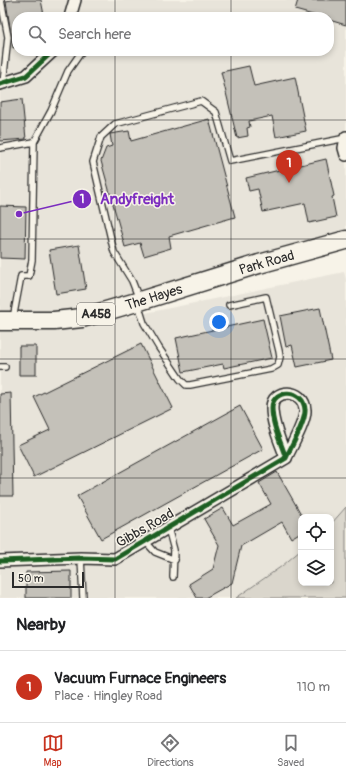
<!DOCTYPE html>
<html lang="en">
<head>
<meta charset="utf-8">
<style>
  :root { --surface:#fff; --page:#f6f6f6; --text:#202124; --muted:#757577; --line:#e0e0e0; --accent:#c8321e }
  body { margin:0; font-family:Pangolin,sans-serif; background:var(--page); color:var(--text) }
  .controls { position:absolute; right:12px; bottom:12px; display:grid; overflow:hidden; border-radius:8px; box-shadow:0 2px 6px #0003 }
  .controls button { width:36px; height:36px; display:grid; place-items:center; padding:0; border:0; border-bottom:1px solid var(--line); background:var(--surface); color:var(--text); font:20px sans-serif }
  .scale { position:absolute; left:12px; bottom:10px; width:72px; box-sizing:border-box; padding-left:4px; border:2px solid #2b2b2b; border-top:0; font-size:11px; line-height:14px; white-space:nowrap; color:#2b2b2b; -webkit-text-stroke:3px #f7f3e8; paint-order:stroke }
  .you { position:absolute; left:219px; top:322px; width:14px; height:14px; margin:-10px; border:3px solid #fff; border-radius:50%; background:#1a73e8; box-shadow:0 0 0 6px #1a73e833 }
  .badge { display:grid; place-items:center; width:26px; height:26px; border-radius:50%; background:var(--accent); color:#fff; font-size:13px; font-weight:700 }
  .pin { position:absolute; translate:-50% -33px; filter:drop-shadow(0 1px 2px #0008) }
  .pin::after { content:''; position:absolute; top:21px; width:14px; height:12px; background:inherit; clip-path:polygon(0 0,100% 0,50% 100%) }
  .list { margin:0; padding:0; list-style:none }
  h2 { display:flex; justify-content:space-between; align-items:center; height:52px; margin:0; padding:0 16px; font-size:17px }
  h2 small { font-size:13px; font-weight:400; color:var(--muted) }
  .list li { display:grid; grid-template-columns:26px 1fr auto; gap:12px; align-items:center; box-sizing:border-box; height:72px; padding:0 16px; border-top:1px solid var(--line) }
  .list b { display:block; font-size:15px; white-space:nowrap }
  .list p { margin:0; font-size:13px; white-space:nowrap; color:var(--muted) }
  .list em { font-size:13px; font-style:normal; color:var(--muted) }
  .icon { flex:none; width:22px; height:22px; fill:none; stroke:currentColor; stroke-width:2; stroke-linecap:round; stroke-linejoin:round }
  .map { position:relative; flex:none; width:346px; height:598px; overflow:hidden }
  .search { position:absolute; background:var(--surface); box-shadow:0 2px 6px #0003; left:12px; right:12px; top:12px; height:44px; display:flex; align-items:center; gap:10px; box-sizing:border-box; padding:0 14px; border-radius:16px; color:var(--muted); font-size:15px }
  .sheet { height:124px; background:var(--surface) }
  nav { display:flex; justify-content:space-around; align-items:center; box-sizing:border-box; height:56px; border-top:1px solid var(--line); background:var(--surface); font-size:11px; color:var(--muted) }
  nav a { display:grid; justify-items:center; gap:2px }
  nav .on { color:var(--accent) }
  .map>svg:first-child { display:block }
</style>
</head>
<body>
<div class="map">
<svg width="346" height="598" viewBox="0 0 346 598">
  <rect width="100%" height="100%" fill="#f7f3e8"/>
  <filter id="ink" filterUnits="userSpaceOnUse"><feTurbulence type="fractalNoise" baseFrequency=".025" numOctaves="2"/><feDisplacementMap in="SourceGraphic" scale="8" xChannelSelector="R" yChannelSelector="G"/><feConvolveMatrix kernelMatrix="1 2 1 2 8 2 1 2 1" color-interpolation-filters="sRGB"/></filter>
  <g filter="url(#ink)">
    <path fill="#e8e4da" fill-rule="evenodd" d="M0 0H346V233L75 311 33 315 0 314ZM17 17H329V51H17Z
      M344 272 346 280V507L331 524V517H301V550L282 566 236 598H0V566L4 565V552H0V332H22L63 330Z"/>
    <path fill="#dad6cc" stroke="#82807c" d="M346 507V598H236L282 566 301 550V583H331V524Z"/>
    <path fill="#c4c1b9" stroke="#2b2b2b" d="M12 0H41L44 15 31 17H17V47L13 48 6 1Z
      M298 0H346V25L329 20V17H320L295 10Z
      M249 66 254 86 295 77 306 131 276 137 272 116 249 121 250 127 247 128 248 136 237 138 221 72Z
      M22 99 26 139 0 141V102Z
      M209 119 235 217 169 236 171 248 144 256 140 243 125 247 101 161 106 148 112 146 110 134 129 131 131 141Z
      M326 159 334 196 332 197 336 217 309 223 305 203 263 212 258 189 249 191 246 178Z
      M0 206 26 207 25 259 0 258Z
      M79 245 86 289 56 294 49 250Z
      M320 308 331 360 297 367 292 345 286 347 280 316Z
      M263 319 272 358 224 368 223 364 183 372 176 338Z
      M141 344 173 408 34 477 18 445 50 430 34 397Z
      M19 346H36V375H19Z
      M11 393 13 496H0V394Z
      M240 406 263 449 101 539 77 496Z
      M277 472 301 514V532L291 538 282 522 241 546 232 583 205 598H197L189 584 213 569 219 545 204 519 223 508 233 525 271 504 259 483Z
      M71 571V598H26V572Z"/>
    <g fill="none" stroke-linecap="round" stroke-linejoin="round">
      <defs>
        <path id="service" d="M1 0 8 37 3 83
          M0 148 34 142
          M139 299 132 281 114 252 93 162 101 137 115 124 201 101 216 112 230 161 346 138
          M138 304 144 323 159 348 180 379 186 385H190L271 369 278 365 280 357 279 351 266 297 229 305
          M13 319 21 276H29L32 260 34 142 51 111 68 71 82 51
          M0 367H5
          M168 528 174 550 173 577
          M145 541 155 552 175 560
          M81 558 83 598"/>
        <path id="minor" d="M70 17 75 0
          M0 84 26 76 53 51
          M346 137 344 148 346 155
          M0 561 81 558 115 559 286 458C281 443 272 425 272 408 272 388 304 388 305 410 306 421 291 447 286 458"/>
        <g id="trunk">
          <path id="s1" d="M0 321H54L82 318 140 301 259 264 346 240"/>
        </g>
      </defs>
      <use href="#service" stroke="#2b2b2b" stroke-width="8"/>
      <use href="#minor" stroke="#2b2b2b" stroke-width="14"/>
      <use href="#trunk" stroke="#2b2b2b" stroke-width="21"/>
      <use href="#service" stroke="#f7f3e8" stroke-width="5.5"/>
      <use href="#minor" stroke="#f7f3e8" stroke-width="11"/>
      <use href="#trunk" stroke="#f7f3e8" stroke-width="18"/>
      <defs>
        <path id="cycleway" d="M0 84 26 76 53 51
          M0 561 81 558 115 559 286 458C281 443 272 425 272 408 272 388 304 388 305 410 306 421 291 447 286 458"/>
      </defs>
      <use href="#cycleway" stroke="#f7f3e8" stroke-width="8"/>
      <use href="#cycleway" stroke="#1b5e20" stroke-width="5"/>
    </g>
  </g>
  <path fill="none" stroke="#2b2b2b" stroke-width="1" stroke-opacity="0.55" d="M115 0V17M231 0V17M115 51V598M231 51V598M0 120H346M0 239H346M0 359H346M0 478H346"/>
  <g text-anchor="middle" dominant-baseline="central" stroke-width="3" stroke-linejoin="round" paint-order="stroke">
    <rect fill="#f7f3e8" stroke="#686764" stroke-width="1" x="77" y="303" width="38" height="22" rx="3"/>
    <g font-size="13" font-weight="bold" fill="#2b2b2b">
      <text x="96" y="314">A458</text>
    </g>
    <g font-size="14" fill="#2b2b2b" stroke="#f7f3e8">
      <text stroke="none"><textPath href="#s1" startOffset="275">Park Road</textPath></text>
      <text stroke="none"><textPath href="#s1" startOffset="157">The Hayes</textPath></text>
      <text transform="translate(145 528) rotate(-30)">Gibbs Road</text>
    </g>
  </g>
  <path fill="none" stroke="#7b2cbf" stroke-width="1.5" d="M19 214L82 199"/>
  <g fill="#7b2cbf" stroke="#f7f3e8" stroke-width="1.5">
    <circle cx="19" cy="214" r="4"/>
    <circle cx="82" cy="199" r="10"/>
  </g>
  <g font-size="12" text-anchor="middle" font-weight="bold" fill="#fff">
    <text x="82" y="203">1</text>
  </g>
  <g font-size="15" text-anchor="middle" font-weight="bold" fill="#7b2cbf" stroke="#f7f3e8" stroke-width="3" stroke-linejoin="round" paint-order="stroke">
    <text x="137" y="204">Andyfreight</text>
  </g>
</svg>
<div class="controls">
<button><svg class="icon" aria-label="locate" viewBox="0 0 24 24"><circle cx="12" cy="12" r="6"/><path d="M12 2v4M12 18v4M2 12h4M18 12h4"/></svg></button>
<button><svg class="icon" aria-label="layers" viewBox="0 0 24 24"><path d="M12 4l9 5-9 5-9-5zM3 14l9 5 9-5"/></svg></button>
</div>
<div class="scale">50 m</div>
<div class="you"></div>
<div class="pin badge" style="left:289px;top:183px">1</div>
<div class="search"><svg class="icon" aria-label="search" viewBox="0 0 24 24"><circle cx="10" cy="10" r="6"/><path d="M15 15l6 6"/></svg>Search here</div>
</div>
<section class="sheet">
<h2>Nearby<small></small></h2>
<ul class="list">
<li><span class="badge">1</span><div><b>Vacuum Furnace Engineers</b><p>Place · Hingley Road</p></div><em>110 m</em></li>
</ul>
</section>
<nav>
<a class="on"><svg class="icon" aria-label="map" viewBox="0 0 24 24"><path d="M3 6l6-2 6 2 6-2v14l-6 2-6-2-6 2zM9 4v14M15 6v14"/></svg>Map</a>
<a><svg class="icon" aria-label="directions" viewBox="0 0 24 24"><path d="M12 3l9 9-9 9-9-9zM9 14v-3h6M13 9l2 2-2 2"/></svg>Directions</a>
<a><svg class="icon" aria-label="saved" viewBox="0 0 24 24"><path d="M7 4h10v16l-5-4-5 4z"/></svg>Saved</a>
</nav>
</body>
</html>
